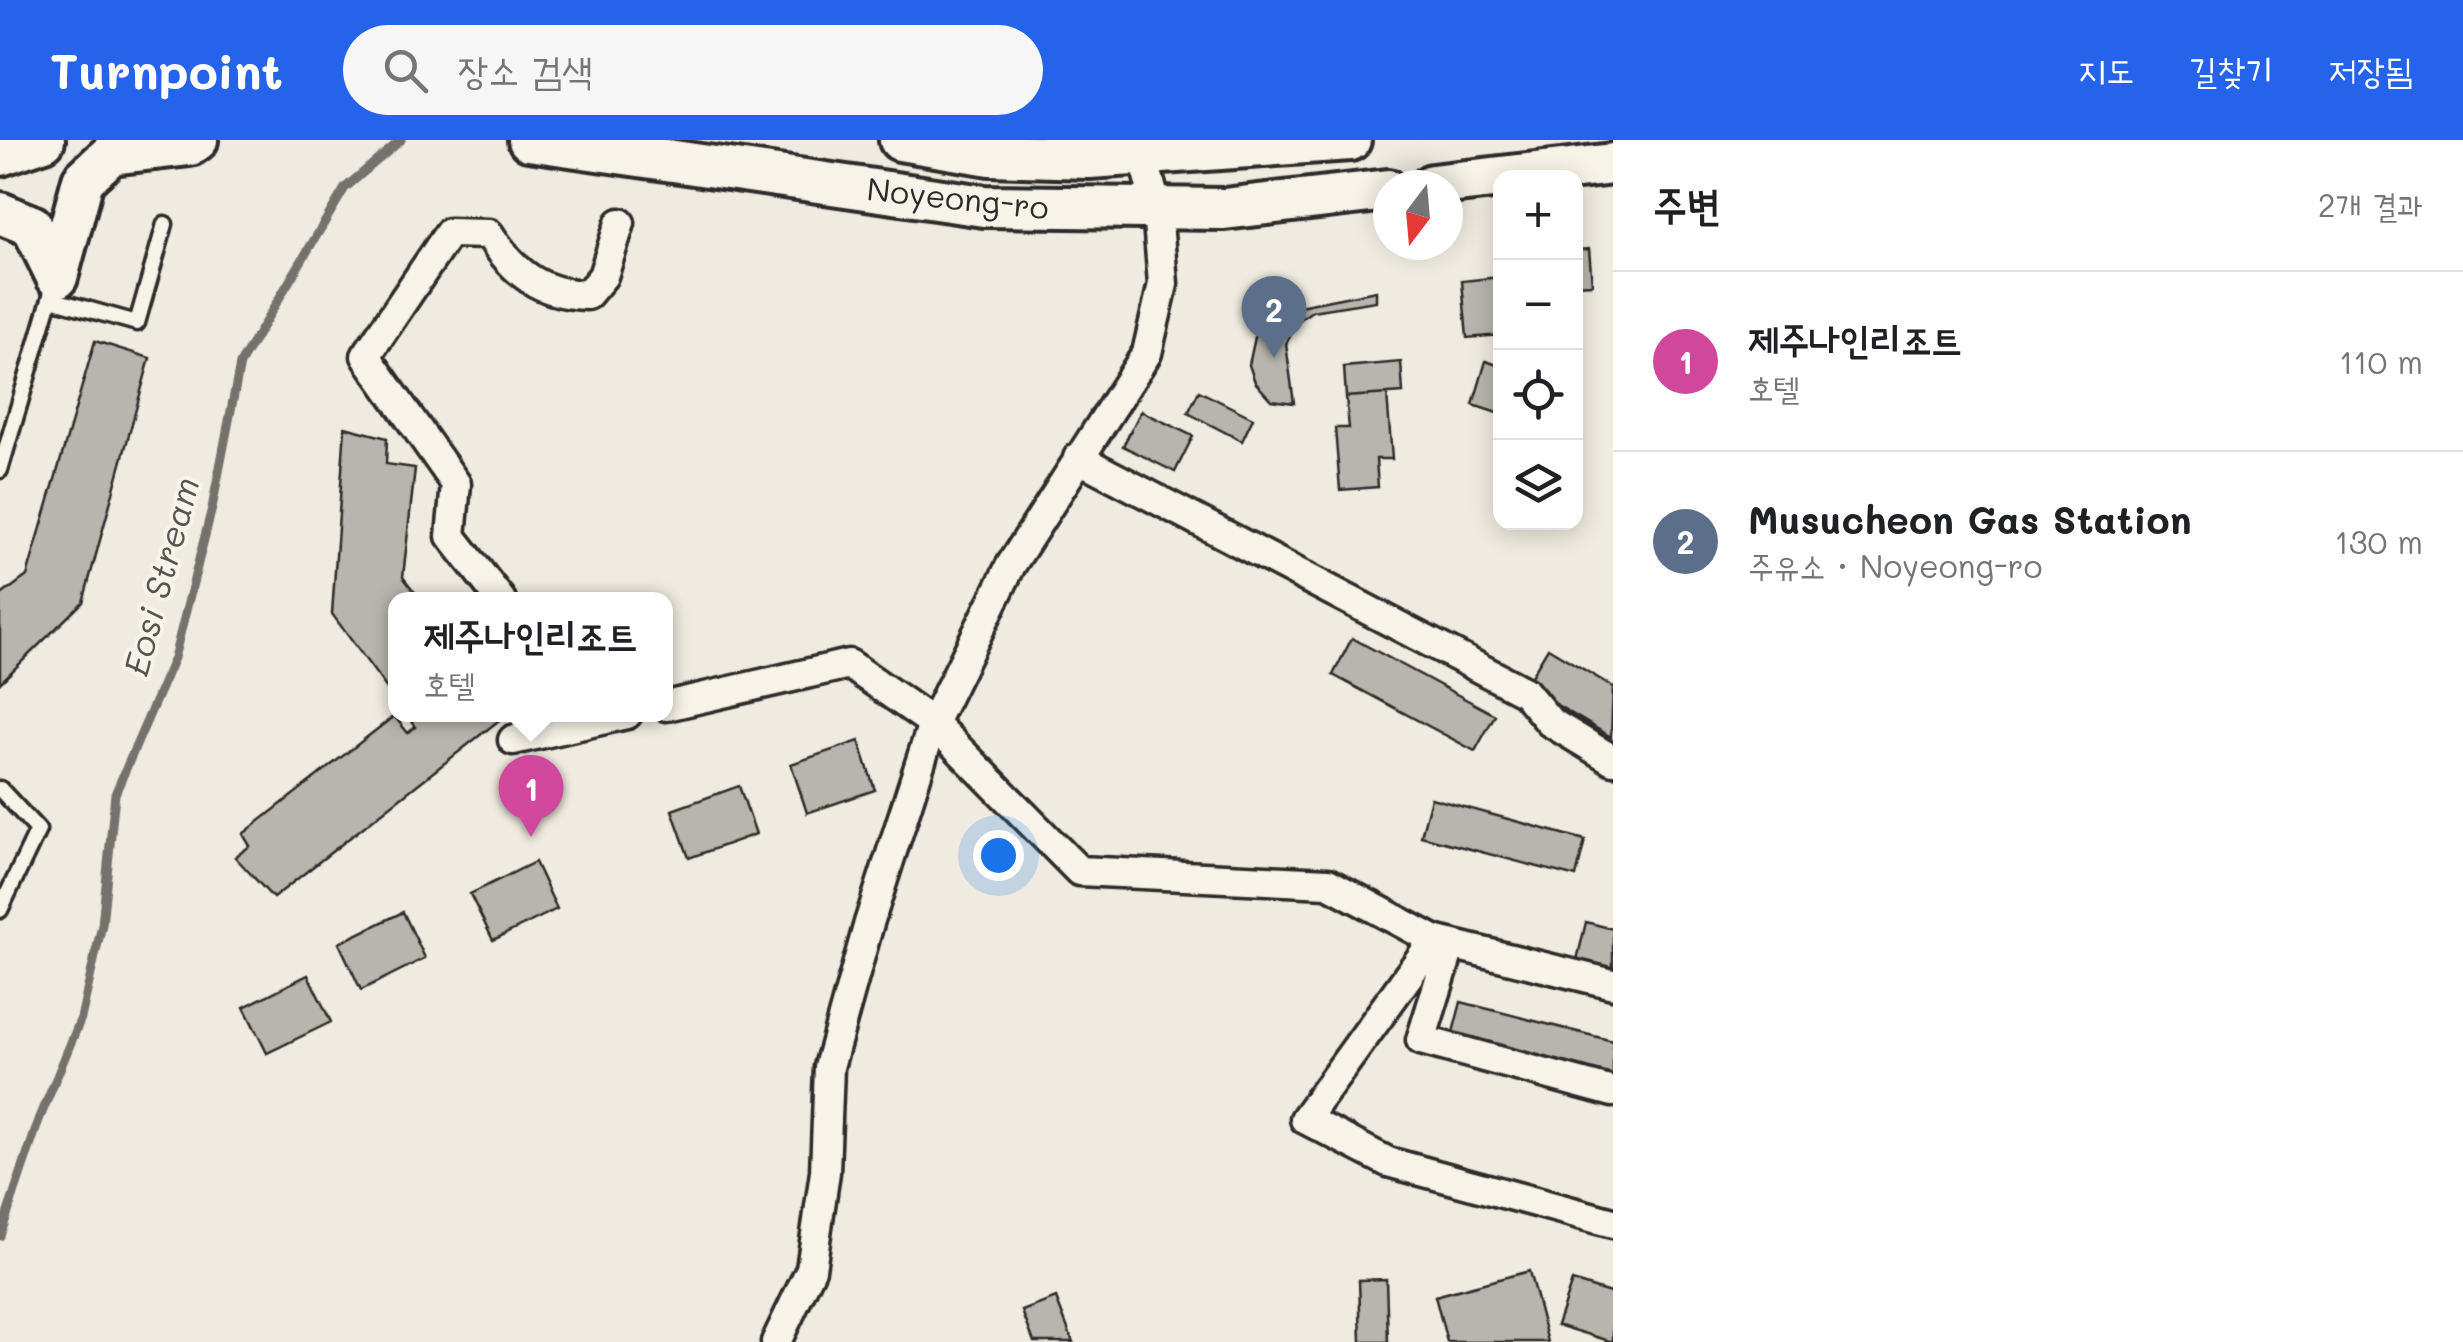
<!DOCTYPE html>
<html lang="ko">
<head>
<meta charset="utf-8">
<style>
  :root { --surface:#fff; --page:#f6f6f6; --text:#202124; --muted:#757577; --line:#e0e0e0; --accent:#2563eb }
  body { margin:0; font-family:Mali,"Poor Story",sans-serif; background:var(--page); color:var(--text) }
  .controls { position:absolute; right:30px; top:30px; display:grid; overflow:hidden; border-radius:20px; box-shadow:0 5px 25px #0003 }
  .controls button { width:90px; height:90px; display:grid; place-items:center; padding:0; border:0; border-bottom:2px solid var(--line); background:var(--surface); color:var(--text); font:50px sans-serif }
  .compass { position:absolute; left:1373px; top:30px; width:90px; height:90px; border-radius:50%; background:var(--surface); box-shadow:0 5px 25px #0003; rotate:196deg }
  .you { position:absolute; left:998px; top:715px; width:35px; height:35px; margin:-25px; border:8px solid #fff; border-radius:50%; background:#1a73e8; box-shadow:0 0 0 15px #1a73e833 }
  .badge { display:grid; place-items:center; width:65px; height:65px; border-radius:50%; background:var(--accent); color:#fff; font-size:32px; font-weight:700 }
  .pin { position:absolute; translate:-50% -82px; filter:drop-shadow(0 2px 5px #0008) }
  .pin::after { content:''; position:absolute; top:52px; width:35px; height:30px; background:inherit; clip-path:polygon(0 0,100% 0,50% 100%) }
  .popup { position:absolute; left:388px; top:452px; width:285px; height:130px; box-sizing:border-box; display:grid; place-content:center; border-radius:20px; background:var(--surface); filter:drop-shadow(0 2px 8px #0005); font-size:32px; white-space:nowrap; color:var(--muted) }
  .popup b { font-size:38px; color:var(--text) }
  .popup::after { content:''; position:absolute; left:50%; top:100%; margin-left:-20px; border:20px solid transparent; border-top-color:var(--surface) }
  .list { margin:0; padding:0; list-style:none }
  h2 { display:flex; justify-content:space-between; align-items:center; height:130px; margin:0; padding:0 40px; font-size:42px }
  h2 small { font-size:32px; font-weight:400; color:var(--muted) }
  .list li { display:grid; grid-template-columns:65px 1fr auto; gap:30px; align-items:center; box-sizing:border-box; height:180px; padding:0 40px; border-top:2px solid var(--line) }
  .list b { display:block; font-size:38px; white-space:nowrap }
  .list p { margin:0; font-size:32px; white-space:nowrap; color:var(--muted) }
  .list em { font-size:32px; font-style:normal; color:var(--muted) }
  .icon { flex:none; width:55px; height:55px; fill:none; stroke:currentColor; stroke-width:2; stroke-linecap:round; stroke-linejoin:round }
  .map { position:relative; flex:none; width:1613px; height:1202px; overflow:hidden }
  header { display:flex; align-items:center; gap:60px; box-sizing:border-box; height:140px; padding:0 50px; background:var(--accent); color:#fff }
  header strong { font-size:48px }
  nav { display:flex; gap:55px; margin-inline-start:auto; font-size:35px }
  .search { width:700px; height:90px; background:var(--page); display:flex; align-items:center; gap:25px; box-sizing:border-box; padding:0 35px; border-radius:55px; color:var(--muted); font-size:38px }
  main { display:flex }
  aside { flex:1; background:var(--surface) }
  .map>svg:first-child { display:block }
</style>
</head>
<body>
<header>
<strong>Turnpoint</strong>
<div class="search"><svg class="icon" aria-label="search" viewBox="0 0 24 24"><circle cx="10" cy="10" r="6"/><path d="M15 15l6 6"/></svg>장소 검색</div>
<nav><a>지도</a><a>길찾기</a><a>저장됨</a></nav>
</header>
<main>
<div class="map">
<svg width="1613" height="1202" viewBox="0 0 1613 1202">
  <rect width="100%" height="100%" fill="#efebe0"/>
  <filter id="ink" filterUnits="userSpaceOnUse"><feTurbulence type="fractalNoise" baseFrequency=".01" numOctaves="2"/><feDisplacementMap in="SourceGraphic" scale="20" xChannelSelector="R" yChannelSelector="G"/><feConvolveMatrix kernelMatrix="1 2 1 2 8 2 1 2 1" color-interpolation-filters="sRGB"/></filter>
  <g filter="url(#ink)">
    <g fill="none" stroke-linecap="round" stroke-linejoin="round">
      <path stroke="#74726e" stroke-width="9" d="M0 1096 39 980 81 878 102 785 115 654 174 518 212 368 240 224 345 48 401 0"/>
    </g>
    <path fill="#b8b5ae" stroke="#2b2b2b" stroke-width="2.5" d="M1589 109 1592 144 1576 145V110Z
      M1500 137V195L1467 198 1462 141Z
      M1376 151V161L1312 171 1298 181 1286 204 1294 263 1271 260 1255 242 1249 225 1255 197 1274 171Z
      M95 201 150 218 83 462 0 543V456L27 436Z
      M1486 221 1500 226V274L1473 265Z
      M1401 222 1403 253 1346 257 1344 227Z
      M1199 251 1253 278 1242 301 1188 273Z
      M1387 254 1392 319H1376L1378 347 1340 350 1335 288H1349L1346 257Z
      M1141 271 1193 296 1175 332 1123 306Z
      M345 287 387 298 386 324 415 328 403 437 421 460H396V561L332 474Z
      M1352 498 1495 575 1475 611 1333 535Z
      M1548 508 1613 547 1611 597 1525 546Z
      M406 574H507L273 758 235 717 250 706 243 694 394 576 408 593 415 587Z
      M859 601 875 650 807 673 791 624Z
      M739 646 756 694 689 718 672 670Z
      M1431 658 1585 700 1576 737 1421 696Z
      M535 722 557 769 493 800 470 754Z
      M403 772 425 818 361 850 339 803Z
      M1586 782 1613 789V830L1577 820Z
      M308 835 331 882 267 913 244 867Z
      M1461 862 1613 901V942L1451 900Z
      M1529 1131 1548 1202H1447L1435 1156Z
      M1386 1139 1388 1202H1361L1359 1140Z
      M1572 1141 1613 1154V1202L1557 1185Z
      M1056 1158 1073 1202H1034L1022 1171Z"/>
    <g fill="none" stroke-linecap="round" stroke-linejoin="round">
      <defs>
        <path id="service" d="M51 159 137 183 165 84
          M0 330 55 142
          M0 649 38 690 0 770"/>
        <path id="minor" d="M1078 318 1525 552 1550 582 1613 620
          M501 460 451 396 456 344 366 216 449 93 489 94C514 133 540 154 587 155L603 136 620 83
          M666 566 849 524 933 583 1079 731 1328 743 1434 800 1613 844
          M513 600 627 574
          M1434 800 1305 979 1388 1022 1613 1083
          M1451 804 1421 900 1613 952
          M776 1202 811 1129 825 1032 829 927 869 783 933 583 1011 425 1147 213 1163 144 1157 69 1143 17"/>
        <path id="secondary" d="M529 0 984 66 1224 69 1388 50
          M900 0 990 15 1089 18 1350 0
          M0 15 44 0
          M1432 45 1613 24
          M0 73 32 86 57 137
          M57 137 83 40 111 14 190 5 197 0"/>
      </defs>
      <use href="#service" stroke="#2b2b2b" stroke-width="21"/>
      <use href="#minor" stroke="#2b2b2b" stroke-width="35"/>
      <use href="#secondary" stroke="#2b2b2b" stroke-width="48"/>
      <use href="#service" stroke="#f7f3e8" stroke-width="14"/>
      <use href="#minor" stroke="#f7f3e8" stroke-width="28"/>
      <use href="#secondary" stroke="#f7f3e8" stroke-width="40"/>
    </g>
  </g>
  <g text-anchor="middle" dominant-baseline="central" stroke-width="8" stroke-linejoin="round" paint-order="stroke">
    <g font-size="32" fill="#2b2b2b" stroke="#f7f3e8">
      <text transform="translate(958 57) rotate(6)">Noyeong-ro</text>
    </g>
    <g font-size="35" font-style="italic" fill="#555552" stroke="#f7f3e8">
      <text transform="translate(160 436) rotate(-75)">Eosi Stream</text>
    </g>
  </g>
</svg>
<div class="controls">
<button>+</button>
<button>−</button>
<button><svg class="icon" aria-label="locate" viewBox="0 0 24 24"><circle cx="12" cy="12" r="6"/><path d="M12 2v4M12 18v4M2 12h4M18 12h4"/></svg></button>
<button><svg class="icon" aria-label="layers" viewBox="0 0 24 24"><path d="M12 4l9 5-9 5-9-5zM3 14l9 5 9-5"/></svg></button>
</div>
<svg class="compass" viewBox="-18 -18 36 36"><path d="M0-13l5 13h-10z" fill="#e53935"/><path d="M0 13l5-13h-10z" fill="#757577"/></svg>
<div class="you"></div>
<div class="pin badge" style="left:531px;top:697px;background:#d1479c">1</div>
<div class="popup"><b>제주나인리조트</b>호텔</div>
<div class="pin badge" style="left:1274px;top:218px;background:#5c6f8a">2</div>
</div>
<aside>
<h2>주변<small>2개 결과</small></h2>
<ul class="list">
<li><span class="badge" style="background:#d1479c">1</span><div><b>제주나인리조트</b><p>호텔</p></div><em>110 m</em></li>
<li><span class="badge" style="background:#5c6f8a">2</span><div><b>Musucheon Gas Station</b><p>주유소 · Noyeong-ro</p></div><em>130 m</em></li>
</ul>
</aside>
</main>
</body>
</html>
